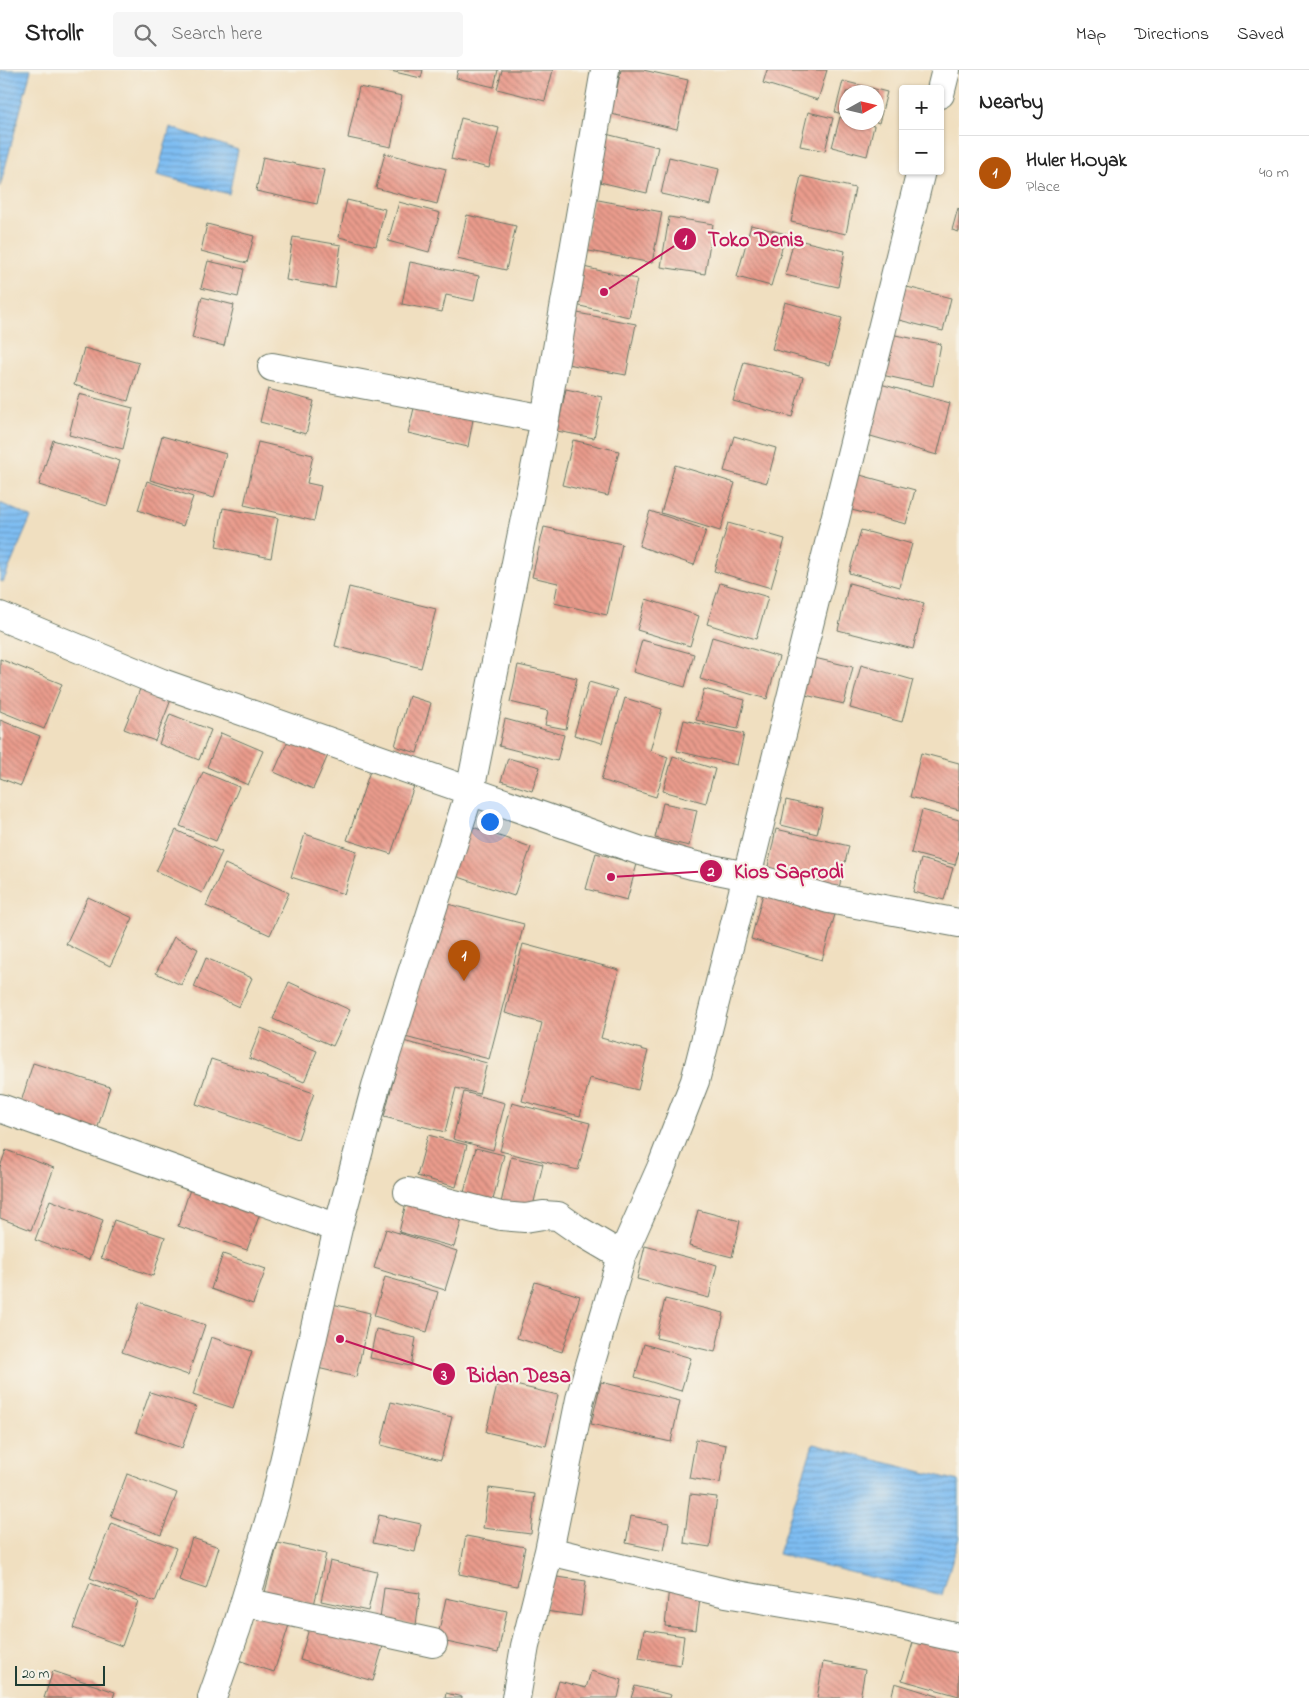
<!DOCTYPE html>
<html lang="en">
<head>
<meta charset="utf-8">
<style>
  :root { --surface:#fff; --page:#f6f6f6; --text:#222; --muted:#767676; --line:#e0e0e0; --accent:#b45309 }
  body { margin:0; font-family:"Indie Flower",sans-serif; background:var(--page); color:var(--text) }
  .controls { position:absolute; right:15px; top:15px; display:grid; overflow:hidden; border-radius:5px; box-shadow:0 1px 4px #0004 }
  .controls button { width:45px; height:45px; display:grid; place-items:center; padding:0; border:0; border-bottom:1px solid var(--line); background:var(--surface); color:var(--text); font:25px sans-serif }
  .compass { position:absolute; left:839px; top:15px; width:45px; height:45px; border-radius:50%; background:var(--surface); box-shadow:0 1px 4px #0004; rotate:82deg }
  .scale { position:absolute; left:15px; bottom:12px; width:90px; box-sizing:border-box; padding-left:5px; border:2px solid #1f3d34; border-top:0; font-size:14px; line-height:18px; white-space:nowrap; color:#1f3d34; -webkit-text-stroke:4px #f7f3e8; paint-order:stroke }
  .you { position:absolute; left:489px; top:751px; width:18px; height:18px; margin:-12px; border:4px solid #fff; border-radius:50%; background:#1a73e8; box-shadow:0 0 0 8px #1a73e833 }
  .badge { display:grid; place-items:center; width:32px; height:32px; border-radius:50%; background:var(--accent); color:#fff; font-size:16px; font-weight:700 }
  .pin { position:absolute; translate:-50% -41px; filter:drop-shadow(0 1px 2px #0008) }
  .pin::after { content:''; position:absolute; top:26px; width:18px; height:15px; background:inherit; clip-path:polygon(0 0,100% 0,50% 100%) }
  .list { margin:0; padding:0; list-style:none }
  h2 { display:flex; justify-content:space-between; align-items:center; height:65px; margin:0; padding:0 20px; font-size:21px }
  h2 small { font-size:16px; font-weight:400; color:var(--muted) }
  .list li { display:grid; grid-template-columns:32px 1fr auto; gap:15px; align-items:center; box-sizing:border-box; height:75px; padding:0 20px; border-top:1px solid var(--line) }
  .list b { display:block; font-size:19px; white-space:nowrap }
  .list p { margin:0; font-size:16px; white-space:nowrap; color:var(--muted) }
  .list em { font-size:16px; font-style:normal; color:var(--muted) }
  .icon { flex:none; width:28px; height:28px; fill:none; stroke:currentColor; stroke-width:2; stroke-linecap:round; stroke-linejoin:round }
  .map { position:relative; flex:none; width:959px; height:1628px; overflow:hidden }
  header { display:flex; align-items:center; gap:30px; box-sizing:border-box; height:70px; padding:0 25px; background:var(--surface); border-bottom:1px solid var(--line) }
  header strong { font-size:24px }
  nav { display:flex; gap:28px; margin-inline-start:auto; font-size:18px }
  .search { width:350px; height:45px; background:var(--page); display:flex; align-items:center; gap:12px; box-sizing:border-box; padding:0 18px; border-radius:5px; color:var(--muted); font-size:19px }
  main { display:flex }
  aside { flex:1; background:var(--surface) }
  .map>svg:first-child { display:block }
</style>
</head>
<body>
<header>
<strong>Strollr</strong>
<div class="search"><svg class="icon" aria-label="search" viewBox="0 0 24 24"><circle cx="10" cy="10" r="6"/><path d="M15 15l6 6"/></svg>Search here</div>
<nav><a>Map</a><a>Directions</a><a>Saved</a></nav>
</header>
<main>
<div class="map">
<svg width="959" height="1628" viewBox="0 0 959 1628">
  <defs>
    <pattern id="water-rules" width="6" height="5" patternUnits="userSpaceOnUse" patternTransform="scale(1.25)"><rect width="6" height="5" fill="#7ebdf2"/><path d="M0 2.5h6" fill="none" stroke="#679bc5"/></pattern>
    <pattern id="building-back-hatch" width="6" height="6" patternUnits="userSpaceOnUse" patternTransform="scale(1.25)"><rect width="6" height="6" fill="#ea9b8c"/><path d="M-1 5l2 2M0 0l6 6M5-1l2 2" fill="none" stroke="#bd8073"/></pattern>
  </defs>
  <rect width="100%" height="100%" fill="#f7f3e8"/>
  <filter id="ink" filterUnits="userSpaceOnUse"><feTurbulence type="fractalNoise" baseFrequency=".02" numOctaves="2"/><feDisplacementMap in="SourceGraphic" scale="10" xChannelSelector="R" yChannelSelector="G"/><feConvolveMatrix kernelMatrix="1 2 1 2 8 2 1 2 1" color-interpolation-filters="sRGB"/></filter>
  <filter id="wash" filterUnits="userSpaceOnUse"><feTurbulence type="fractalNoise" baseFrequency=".0096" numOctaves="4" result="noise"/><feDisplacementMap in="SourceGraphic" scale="20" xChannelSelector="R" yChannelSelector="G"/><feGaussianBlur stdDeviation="1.12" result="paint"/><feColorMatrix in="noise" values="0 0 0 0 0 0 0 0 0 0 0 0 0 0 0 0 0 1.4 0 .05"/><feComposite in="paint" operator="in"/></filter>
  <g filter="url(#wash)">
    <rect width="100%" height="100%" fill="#f0dfc0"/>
    <path fill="url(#water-rules)" stroke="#4e7d93" d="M0 0H31L0 117Z
      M170 57 238 80 229 124 157 105Z
      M0 433 31 447 3 512 0 511Z
      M813 1374 959 1411V1467L942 1525 778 1484Z"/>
    <g id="blocks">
      <path fill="url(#building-back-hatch)" d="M386 0H423L421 8Z
        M458 0H498L494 17 456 8Z
        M502 0H553L545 31 497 19Z
        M621 0H643L688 10 677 59 611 44Z
        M767 0H827L818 30 763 13Z
        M843 11 887 22 879 53 876 52V22H846V45L835 42Z
        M359 17 402 26 391 77 348 68Z
        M808 42 833 48 825 81 800 76Z
        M840 47 846 49V52H860L874 56 867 86 832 77Z
        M461 48 499 58 489 98 451 89Z
        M602 63 658 77 647 123 591 110Z
        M385 83 446 99 437 134 376 118Z
        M263 87 324 100 317 134 256 121Z
        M669 87 719 99 711 135 661 124Z
        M801 106 855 118 846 164 791 152Z
        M593 129 662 142 652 193 584 180Z
        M347 130 385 139 376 176 339 167Z
        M399 132 440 143 429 182 388 171Z
        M958 138 959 139V162L952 160Z
        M467 145 516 156 506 200 457 189Z
        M669 147 713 154 705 204 661 197Z
        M207 154 254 166 247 193 201 181Z
        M751 155 786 164 771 216 737 207Z
        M293 167 341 175 335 218 286 210Z
        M794 169 845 181 838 217 785 205Z
        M208 191 244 199 238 227 201 218Z
        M410 192 479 206 474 231 446 225 442 242 402 234Z
        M579 196 637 209 629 247 571 234Z
        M895 214 951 228 943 261 887 247Z
        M202 227 234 235 224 276 192 268Z
        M785 232 842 248 830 295 772 279Z
        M572 242 636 254 626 305 562 293Z
        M885 263 941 274 933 316 877 304Z
        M84 278 139 293 128 331 74 315Z
        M744 292 803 307 792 347 733 331Z
        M873 312 950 333 937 385 860 363Z
        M268 319 314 331 306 364 260 352Z
        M566 319 602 327 594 368 557 361Z
        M79 324 133 338 123 379 69 365Z
        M416 330 474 344 468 377 408 363Z
        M162 366 226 384 214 428 150 410Z
        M734 366 776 378 767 413 724 401Z
        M53 370 120 391 107 436 39 415Z
        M573 370 619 381 608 426 562 415Z
        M258 372 313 385 307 413 321 416 314 451 244 435Z
        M675 395 735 413 720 461 661 443Z
        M849 402 915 420 906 454 840 437Z
        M147 411 193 427 183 456 138 440Z
        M223 438 278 448 271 488 216 477Z
        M650 441 706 460 694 495 639 476Z
        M728 453 785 469 771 518 714 501Z
        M544 457 622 474 607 545 554 533 558 513 532 507Z
        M861 460 912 474 900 517 849 503Z
        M720 513 768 527 756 569 707 554Z
        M849 513 924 533 913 579 838 560Z
        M349 517 436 539 421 598 335 576Z
        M646 529 699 546 690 576 637 560Z
        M712 567 779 587 767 629 700 609Z
        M642 570 694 584 685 617 633 602Z
        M810 587 853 597 844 634 801 624Z
        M0 589 62 614 44 659 0 641Z
        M518 595 577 608 566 659 545 655 548 641 510 632Z
        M861 595 913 610 902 652 850 638Z
        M589 612 617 620 602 673 574 665Z
        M142 614 172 627 155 671 124 659Z
        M704 619 745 630 738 659 696 650Z
        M409 626 431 633 417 683 395 676Z
        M625 628 662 639 650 681 668 687 656 727 601 710Z
        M170 644 211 660 199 690 159 674Z
        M505 649 564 665 557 691 499 676Z
        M0 650 40 666 21 716 0 708Z
        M684 650 744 664 737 695 677 681Z
        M221 663 263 681 248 715 207 697Z
        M290 666 329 683 313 719 274 702Z
        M921 683 959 693V740L910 727Z
        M673 686 715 699 706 733 663 721Z
        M508 688 540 697 532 721 501 711Z
        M370 701 414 716 391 784 347 770Z
        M203 702 239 717 216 771 180 756Z
        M786 730 823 739 817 764 781 755Z
        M663 733 697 740 689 776 655 768Z
        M922 740 959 750V781L955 795 911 783Z
        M467 755 531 777 514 826 450 804Z
        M776 759 849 776 839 818 767 801Z
        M176 760 222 782 202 823 156 801Z
        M305 764 357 781 344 824 291 807Z
        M596 783 637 794 627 830 586 819Z
        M921 789 953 798 944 830 913 822Z
        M225 794 289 823 270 865 206 836Z
        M764 820 836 841 822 890 751 869Z
        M88 827 133 848 110 896 66 874Z
        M440 832 524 854 489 989 405 967Z
        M174 867 198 879 181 915 156 903Z
        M523 874 619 900 601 968 648 981 638 1020 590 1008 580 1046 522 1031 542 953 505 943Z
        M206 888 252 908 239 937 194 917Z
        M289 912 350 940 333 976 273 949Z
        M261 958 317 981 304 1012 249 988Z
        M403 971 487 993 479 1024 456 1018 445 1062 384 1047Z
        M211 989 314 1023 298 1069 196 1034Z
        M33 993 110 1017 95 1067 18 1042Z
        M464 1022 505 1033 493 1080 453 1069Z
        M512 1033 590 1053 578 1100 500 1081Z
        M428 1065 467 1075 456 1117 417 1106Z
        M476 1078 504 1085 492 1134 463 1126Z
        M6 1080 54 1098 31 1160 0 1148V1097Z
        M511 1087 543 1094 532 1140 501 1133Z
        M193 1110 263 1135 247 1180 178 1156Z
        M407 1129 463 1145 454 1177 399 1162Z
        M50 1130 103 1150 89 1190 35 1170Z
        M698 1140 740 1151 732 1187 689 1176Z
        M114 1150 165 1167 153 1206 101 1188Z
        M386 1159 457 1181 445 1220 374 1198Z
        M645 1176 717 1195 709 1228 637 1209Z
        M223 1184 266 1199 253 1234 211 1219Z
        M385 1207 438 1222 427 1262 374 1246Z
        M535 1212 580 1226 562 1282 517 1268Z
        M665 1229 724 1243 715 1282 656 1268Z
        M140 1232 205 1255 188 1305 122 1282Z
        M324 1232 370 1243 356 1307 309 1296Z
        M376 1259 416 1268 411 1296 370 1288Z
        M211 1267 252 1281 233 1338 193 1325Z
        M644 1274 691 1288 681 1321 635 1307Z
        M498 1311 558 1325 546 1376 486 1362Z
        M601 1312 680 1331 671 1372 591 1354Z
        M150 1322 196 1337 182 1378 136 1362Z
        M391 1332 452 1347 441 1390 381 1375Z
        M696 1369 726 1375 720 1413 689 1408Z
        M127 1404 177 1423 161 1465 111 1446Z
        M489 1418 535 1424 531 1464 483 1458Z
        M690 1424 717 1427 710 1477 684 1473Z
        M379 1445 421 1454 415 1482 373 1473Z
        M631 1446 669 1453 664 1481 626 1473Z
        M111 1453 176 1478 155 1532 90 1508Z
        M466 1466 525 1477 517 1516 459 1504Z
        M192 1468 219 1477 206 1519 179 1510Z
        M278 1473 326 1484 314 1535 265 1522Z
        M330 1491 377 1502 368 1541 321 1531Z
        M550 1506 586 1511 581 1546 545 1541Z
        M90 1513 138 1531 122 1576 73 1558Z
        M669 1517 701 1521 696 1560 665 1556Z
        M384 1518 420 1523 416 1555 380 1549Z
        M446 1528 507 1541 498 1583 437 1570Z
        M253 1544 289 1555 274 1602 238 1590Z
        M312 1548 385 1569 373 1611 300 1590Z
        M644 1560 684 1566 680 1595 639 1588Z
        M916 1562 959 1574V1626L902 1610Z
        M823 1592 865 1600 860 1628H817Z
        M53 1601 115 1622 113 1628H44Z
        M591 1601 622 1610 618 1628H554L559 1611 586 1618Z
        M895 1613 944 1628H891Z
        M635 1616 671 1625 670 1628H631Z
        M446 1623 462 1627V1628H445Z"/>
    </g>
  </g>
  <g filter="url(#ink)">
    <use href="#blocks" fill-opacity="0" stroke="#687665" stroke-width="1"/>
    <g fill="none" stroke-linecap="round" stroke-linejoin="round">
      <defs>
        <path id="street" d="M940 24 946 0
          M272 297 545 349
          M0 546 162 613 641 781 692 795 747 806 829 829 959 853
          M0 1038 338 1158
          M408 1122 501 1146 525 1148 543 1145 558 1146 578 1160 622 1186
          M549 1481 726 1523 871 1548 959 1568
          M245 1532 433 1573
          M212 1628 237 1557 274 1435 338 1158 376 1016 470 721 545 349 605 0
          M516 1628 525 1576 549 1481 580 1329 622 1186 661 1098 695 1011 747 806 921 101"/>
      </defs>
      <use href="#street" stroke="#687665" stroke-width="30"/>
      <use href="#street" stroke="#fff" stroke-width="28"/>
    </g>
  </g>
  <path fill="none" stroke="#c2185b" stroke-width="2" d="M604 222L685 169M611 807L711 801M340 1269L444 1304"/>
  <g fill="#c2185b" stroke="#f7f3e8" stroke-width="2">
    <circle cx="604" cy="222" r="5"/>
    <circle cx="611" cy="807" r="5"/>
    <circle cx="340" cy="1269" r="5"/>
    <circle cx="685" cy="169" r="12"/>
    <circle cx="711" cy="801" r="12"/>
    <circle cx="444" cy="1304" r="12"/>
  </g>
  <g font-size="15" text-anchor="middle" font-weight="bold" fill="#fff">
    <text x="685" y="174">1</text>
    <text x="711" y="806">2</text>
    <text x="444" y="1310">3</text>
  </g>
  <g font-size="21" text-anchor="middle" font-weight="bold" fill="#c2185b" stroke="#f7f3e8" stroke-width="4.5" stroke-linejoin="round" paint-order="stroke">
    <text x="756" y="176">Toko Denis</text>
    <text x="789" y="808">Kios Saprodi</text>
    <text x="519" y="1312">Bidan Desa</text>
  </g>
</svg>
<div class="controls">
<button>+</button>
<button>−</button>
</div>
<svg class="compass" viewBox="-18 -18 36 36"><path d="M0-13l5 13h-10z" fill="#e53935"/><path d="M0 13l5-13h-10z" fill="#767676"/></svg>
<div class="scale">20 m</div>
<div class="you"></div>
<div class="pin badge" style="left:464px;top:911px">1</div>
</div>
<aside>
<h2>Nearby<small></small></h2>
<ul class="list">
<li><span class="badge">1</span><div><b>Huler H.Oyak</b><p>Place</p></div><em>40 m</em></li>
</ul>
</aside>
</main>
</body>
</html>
